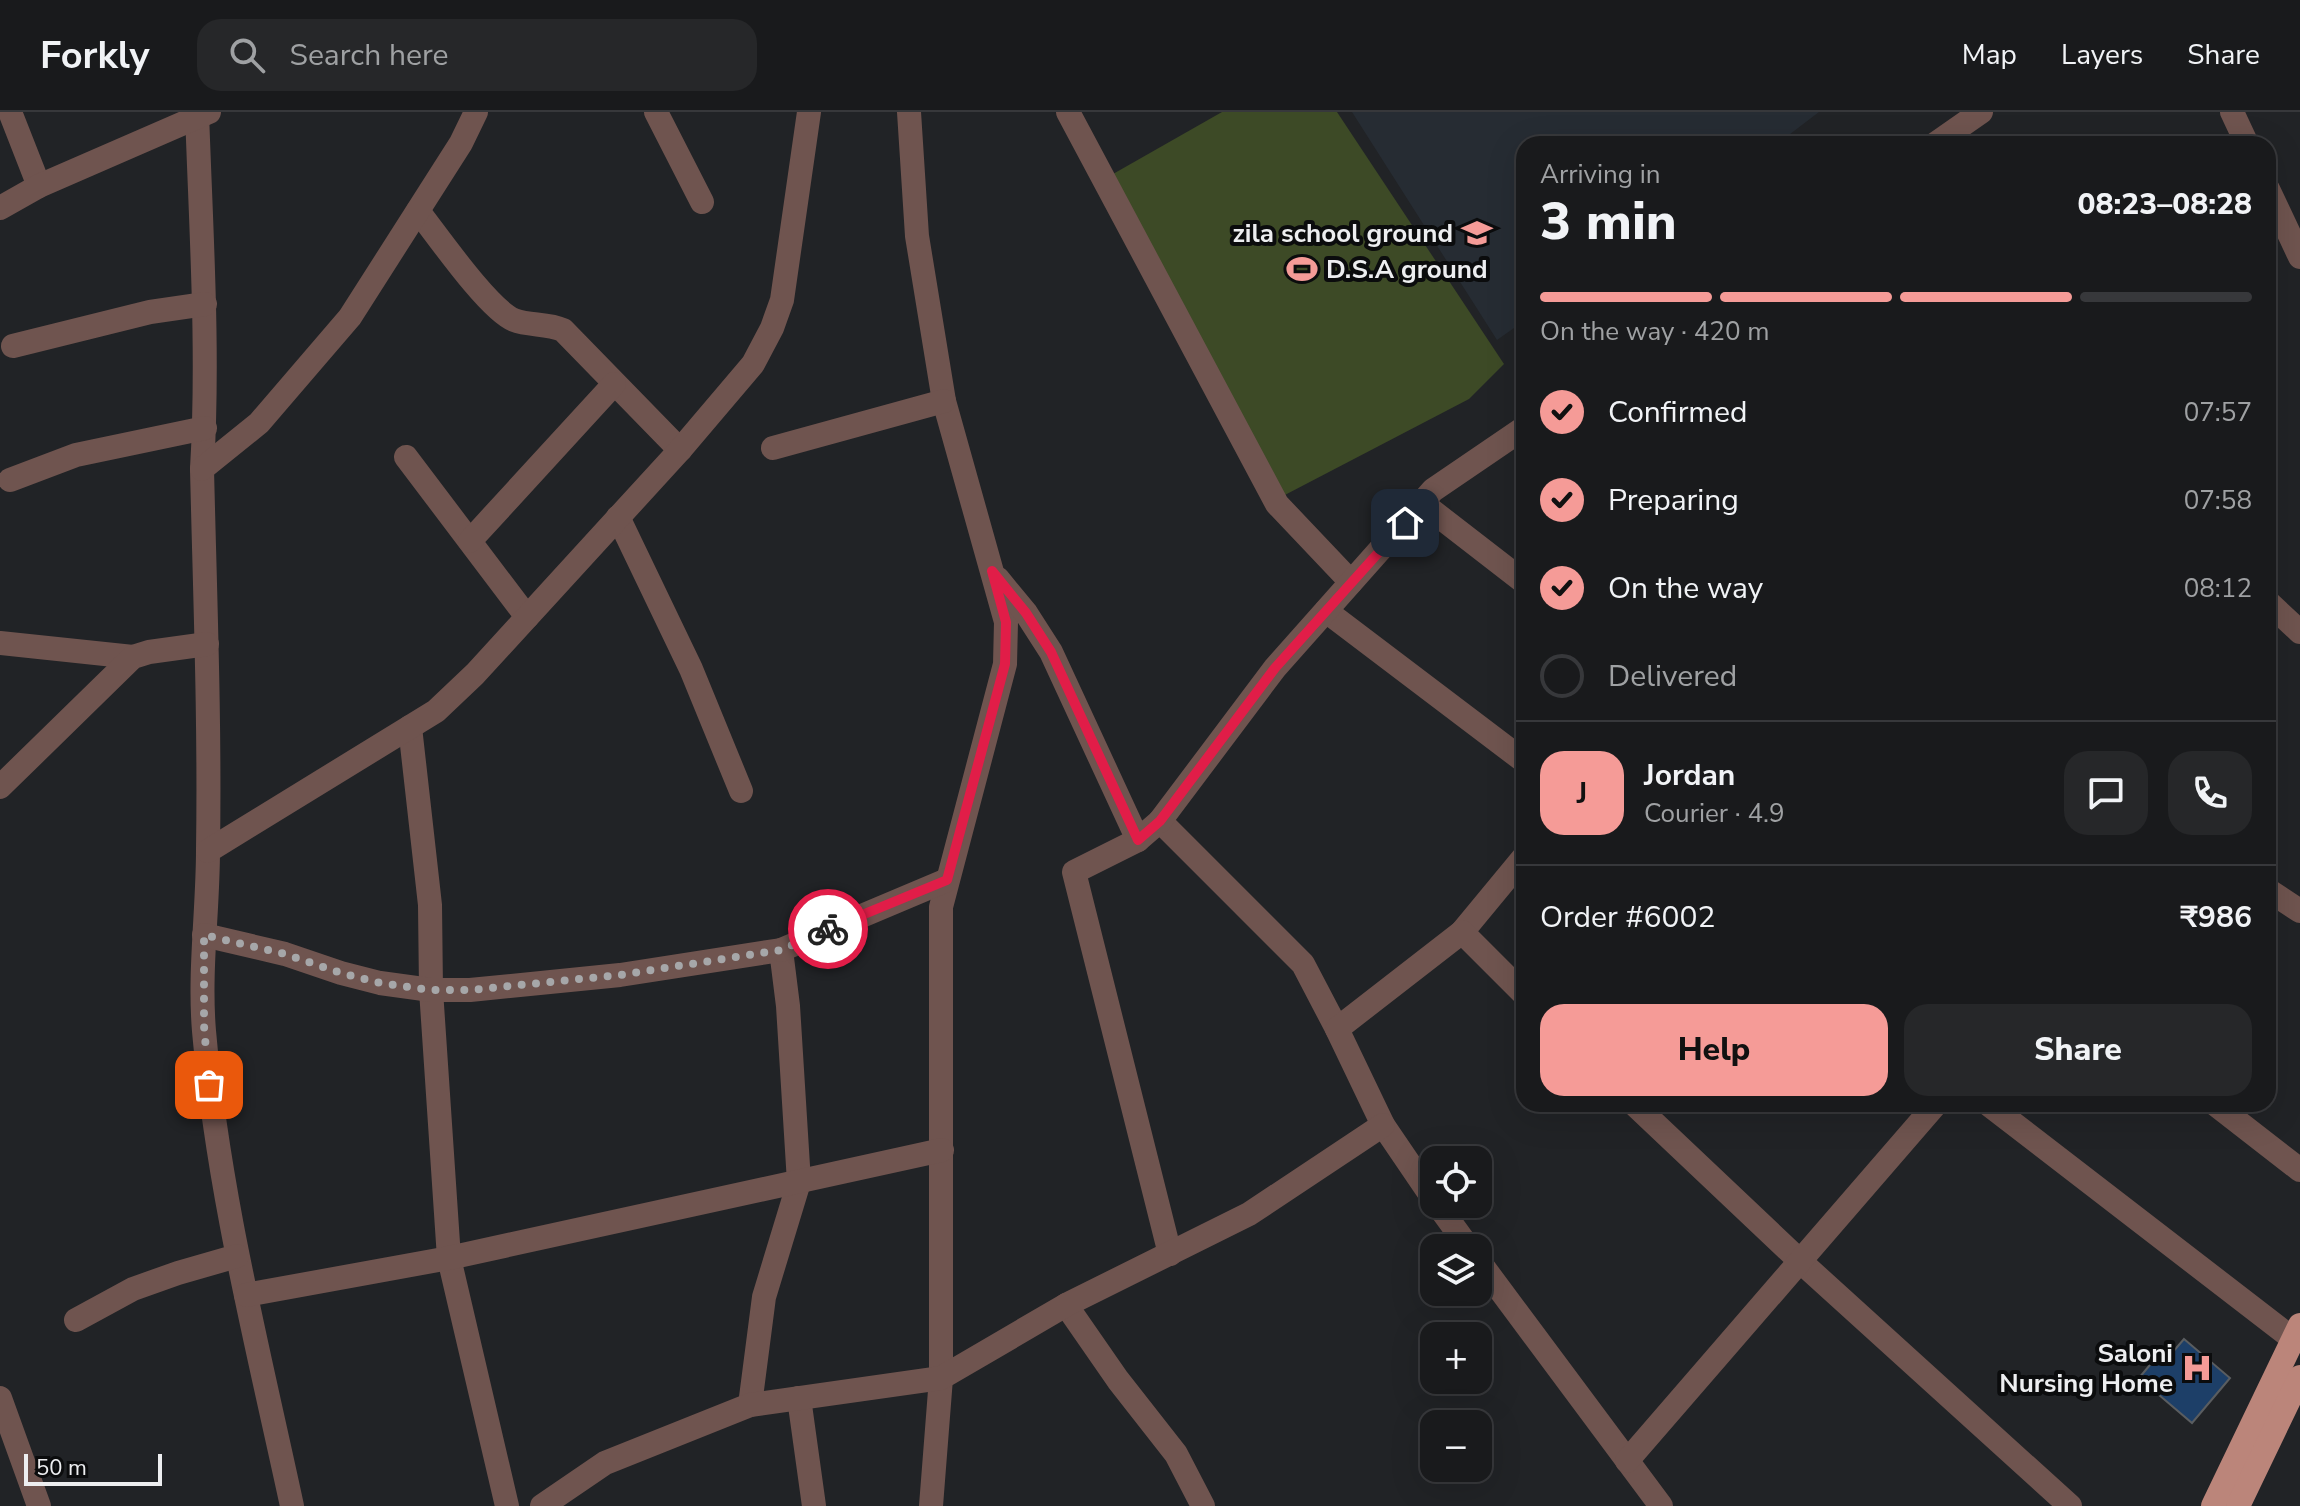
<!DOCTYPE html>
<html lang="en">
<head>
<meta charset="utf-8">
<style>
  body { margin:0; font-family:"Nunito Sans",sans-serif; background:#262729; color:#f1f3f6; height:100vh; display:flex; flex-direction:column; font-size:30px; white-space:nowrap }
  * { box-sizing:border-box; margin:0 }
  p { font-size:26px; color:#9fa1a3 }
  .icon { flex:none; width:44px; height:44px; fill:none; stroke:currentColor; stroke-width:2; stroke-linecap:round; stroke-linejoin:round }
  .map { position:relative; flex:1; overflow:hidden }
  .side { position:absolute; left:1516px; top:24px; width:760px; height:976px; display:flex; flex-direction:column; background:#191a1c; border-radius:24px; box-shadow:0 8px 32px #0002,0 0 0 2px #37383b }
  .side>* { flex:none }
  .fabs { position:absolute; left:1420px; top:1034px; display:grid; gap:16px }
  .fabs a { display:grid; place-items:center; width:72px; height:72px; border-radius:16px; background:#191a1c; box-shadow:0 8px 32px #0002,0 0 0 2px #37383b; font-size:40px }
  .scale { position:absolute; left:24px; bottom:20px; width:138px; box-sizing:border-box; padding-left:8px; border:4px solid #edeef0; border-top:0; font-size:22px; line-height:28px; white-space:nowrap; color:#edeef0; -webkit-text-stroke:6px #0b0c0d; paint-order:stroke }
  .pin { position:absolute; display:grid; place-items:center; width:68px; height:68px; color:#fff; margin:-34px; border-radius:16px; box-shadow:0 4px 12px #0006 }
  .courier { position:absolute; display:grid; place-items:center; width:80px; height:80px; margin:-40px; border:6px solid #e11d48; border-radius:50%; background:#fff; color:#222; box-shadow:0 2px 10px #0007 }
  .overview em { font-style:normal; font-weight:800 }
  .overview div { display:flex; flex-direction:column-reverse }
  .overview { display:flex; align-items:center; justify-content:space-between; height:136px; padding:0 24px }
  h1 { font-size:52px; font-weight:800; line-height:60px }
  .bar { display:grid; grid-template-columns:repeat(4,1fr); gap:12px 8px; align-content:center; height:96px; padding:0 24px }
  .bar i { height:10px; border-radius:6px; background:#37383b }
  .bar .selected { background:#f59b97 }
  .bar p { grid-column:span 4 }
  .line { display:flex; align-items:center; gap:20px; padding:0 24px; border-top:2px solid #37383b }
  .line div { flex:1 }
  .round { display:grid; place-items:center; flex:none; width:84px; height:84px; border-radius:24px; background:#262729 }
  ol { padding:0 24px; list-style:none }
  li { display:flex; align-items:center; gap:24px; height:88px }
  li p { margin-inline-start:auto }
  li .icon { padding:8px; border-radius:50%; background:#f59b97; color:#111; stroke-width:4 }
  li:last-child { color:#9fa1a3 }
  li i { width:44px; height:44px; border:4px solid #37383b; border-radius:50% }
  .cta { display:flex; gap:16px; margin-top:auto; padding:16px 24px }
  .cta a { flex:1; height:92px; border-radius:24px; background:#f59b97; color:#111; font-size:32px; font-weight:800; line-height:92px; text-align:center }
  .cta a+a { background:#262729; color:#f1f3f6 }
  header { display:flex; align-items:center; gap:48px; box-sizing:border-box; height:112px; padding:0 40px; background:#191a1c; border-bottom:2px solid #37383b }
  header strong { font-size:38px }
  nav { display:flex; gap:44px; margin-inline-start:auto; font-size:28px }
  .search { width:560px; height:72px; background:#262729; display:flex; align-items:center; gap:20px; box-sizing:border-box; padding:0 28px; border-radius:24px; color:#9fa1a3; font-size:30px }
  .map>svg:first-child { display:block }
</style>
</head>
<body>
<header>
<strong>Forkly</strong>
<div class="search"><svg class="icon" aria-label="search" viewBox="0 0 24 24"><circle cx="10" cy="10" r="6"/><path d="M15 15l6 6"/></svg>Search here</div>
<nav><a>Map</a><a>Layers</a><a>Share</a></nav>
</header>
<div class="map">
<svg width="2300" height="1394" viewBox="0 0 2300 1394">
  <rect width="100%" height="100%" fill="#212326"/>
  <path fill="#262c33" d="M1352,0h467l-42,32h-253v177l-27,19z"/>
  <path fill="#3d4a26" d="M1222,0h115l167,252 -35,35 -188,98 -168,-323z"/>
  <path fill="#1d3f68" stroke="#5a5d60" stroke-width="2" d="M2184,1227l46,39 -38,45 -53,-45 26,-31 7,6z"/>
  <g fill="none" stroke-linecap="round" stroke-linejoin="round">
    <g stroke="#6f544f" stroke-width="24">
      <path d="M10,0l29,74"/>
      <path d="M197,0c4,119 12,238 5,357 3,127 8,254 6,381 0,60 -9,121 -4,181 14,161 54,317 88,475"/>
      <path d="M656,0l46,90"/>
      <path d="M909,0l8,124 27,165 62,221 -1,42 -64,243v471l-10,128"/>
      <path d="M1068,0l209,392 74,78"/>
      <path d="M2232,0l15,32"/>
      <path d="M1935,32l46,-32"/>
      <path d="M2268,77l32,68"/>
      <path d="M0,96l39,-22 170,-74"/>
      <path d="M418,99c19,24 70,98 96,109 15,6 33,3 49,10l117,120"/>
      <path d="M13,234l137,-34 55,-8"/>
      <path d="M773,336l171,-47"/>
      <path d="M406,345l121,160"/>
      <path d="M202,357l57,-46 91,-106 111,-174 15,-31"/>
      <path d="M10,368l66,-25 129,-27"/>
      <path d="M1422,391l102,79"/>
      <path d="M618,405l73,152 50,122"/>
      <path d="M470,429l144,-157"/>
      <path d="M998,467l28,34 25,39 87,188 22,-19 143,143 34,65"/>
      <path d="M2268,490l32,30"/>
      <path d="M1326,499l198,150"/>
      <path d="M0,531l133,14"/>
      <path d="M410,615l20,178 1,85 18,268 58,248"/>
      <path d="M0,675l133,-130 16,-5 58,-8"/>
      <path d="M1160,709l115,-153 158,-178 91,-62"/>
      <path d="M1138,728l-64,32 96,382"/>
      <path d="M208,739l228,-140 39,-37 205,-224 73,-86 19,-36 10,-28 27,-188"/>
      <path d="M2268,778l32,21"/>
      <path d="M1462,820l62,-75"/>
      <path d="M204,823l81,19 56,19 39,10 51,7h39l150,-15 161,-25 7,56 11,176 -35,115 -14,108"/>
      <path d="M781,838l166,-70"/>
      <path d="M1634,992l167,158 269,244"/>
      <path d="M1988,992l305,235"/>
      <path d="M2215,992l85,66"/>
      <path d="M1434,1088l-51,-75 -46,-96 125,-97 62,62"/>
      <path d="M1437,1092l32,44"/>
      <path d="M1478,1148l183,246"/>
      <path d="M246,1183l203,-37 493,-108"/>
      <path d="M1066,1193l52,75 58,74 27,52"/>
      <path d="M76,1208l57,-31 45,-16 59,-17"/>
      <path d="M0,1286l39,108"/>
      <path d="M799,1286l15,108"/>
      <path d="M1627,1349l309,-357"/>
      <path d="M542,1394l63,-43 145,-58 191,-27 125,-73 183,-91 134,-89"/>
    </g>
    <g stroke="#bb857a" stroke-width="24">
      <path d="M2213,1394l87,-181"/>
      <path d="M2238,1394l62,-129"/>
    </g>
  </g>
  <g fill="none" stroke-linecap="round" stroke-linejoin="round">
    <path stroke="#a6a7a9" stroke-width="8" stroke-dasharray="0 14.4" d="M209,973l-5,-59v-91l81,19 56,19 39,10 51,7h39l150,-15 161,-25 47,-21"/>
    <path stroke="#e11d48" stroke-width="10" d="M828,817l119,-49 58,-216 1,-42 -14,-51 34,42 25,39 87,188 22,-19 115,-153 130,-145"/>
  </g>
  <defs>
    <g id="school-bare" transform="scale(2.4)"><path d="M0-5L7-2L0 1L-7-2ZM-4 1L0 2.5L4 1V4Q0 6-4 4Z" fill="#f59b97" stroke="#0b0c0d" stroke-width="2.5" paint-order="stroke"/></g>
    <g id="stadium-bare" transform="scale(2.4)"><path d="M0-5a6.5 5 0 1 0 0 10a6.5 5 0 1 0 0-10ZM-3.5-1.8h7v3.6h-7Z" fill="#f59b97" stroke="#0b0c0d" stroke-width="2.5" paint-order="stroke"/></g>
    <g id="hospital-bare" transform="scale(2.4)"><path d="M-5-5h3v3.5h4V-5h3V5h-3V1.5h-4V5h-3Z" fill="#f59b97" stroke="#0b0c0d" stroke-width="2.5" paint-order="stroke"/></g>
  </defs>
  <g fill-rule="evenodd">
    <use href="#school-bare" x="1477" y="121"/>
    <use href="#stadium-bare" x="1302" y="157"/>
    <use href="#hospital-bare" x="2197" y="1256"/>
  </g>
  <g text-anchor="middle" stroke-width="8" stroke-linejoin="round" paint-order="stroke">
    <g font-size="26" font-weight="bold" fill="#edeef0" stroke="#0b0c0d" text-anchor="end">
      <text x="1453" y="130">zila school ground</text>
      <text x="1326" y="166" text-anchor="start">D.S.A ground</text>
      <text x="2173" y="1250">Saloni<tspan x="2173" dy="30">Nursing Home</tspan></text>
    </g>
  </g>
</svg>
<div class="fabs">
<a><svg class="icon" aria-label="locate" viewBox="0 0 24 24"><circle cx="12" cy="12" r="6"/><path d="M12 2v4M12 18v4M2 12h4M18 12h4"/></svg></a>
<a><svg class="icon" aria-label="layers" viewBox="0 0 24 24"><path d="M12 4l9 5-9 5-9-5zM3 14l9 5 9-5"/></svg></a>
<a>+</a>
<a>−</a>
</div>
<div class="scale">50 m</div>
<div class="pin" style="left:209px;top:973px;background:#ea580c"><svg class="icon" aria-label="bag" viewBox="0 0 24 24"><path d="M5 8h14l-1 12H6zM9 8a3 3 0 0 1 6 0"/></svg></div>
<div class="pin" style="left:1405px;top:411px;background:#1f2937"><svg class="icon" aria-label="home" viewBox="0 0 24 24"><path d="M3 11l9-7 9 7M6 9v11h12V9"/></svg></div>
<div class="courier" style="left:828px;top:817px"><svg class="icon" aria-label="bike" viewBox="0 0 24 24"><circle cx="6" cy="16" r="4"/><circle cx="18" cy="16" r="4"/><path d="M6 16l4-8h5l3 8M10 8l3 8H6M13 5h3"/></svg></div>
<section class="side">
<div class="overview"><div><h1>3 min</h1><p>Arriving in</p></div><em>08:23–08:28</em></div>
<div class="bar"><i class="selected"></i><i class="selected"></i><i class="selected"></i><i></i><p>On the way · 420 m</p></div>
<ol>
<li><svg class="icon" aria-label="check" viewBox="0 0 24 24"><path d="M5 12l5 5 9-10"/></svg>Confirmed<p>07:57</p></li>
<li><svg class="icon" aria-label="check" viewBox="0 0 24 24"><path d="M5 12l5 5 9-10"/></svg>Preparing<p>07:58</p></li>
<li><svg class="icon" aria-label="check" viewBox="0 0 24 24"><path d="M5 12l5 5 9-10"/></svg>On the way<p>08:12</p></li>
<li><i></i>Delivered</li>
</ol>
<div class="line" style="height:144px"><b class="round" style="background:#f59b97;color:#111">J</b><div><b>Jordan</b><p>Courier · 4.9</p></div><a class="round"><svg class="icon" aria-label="chat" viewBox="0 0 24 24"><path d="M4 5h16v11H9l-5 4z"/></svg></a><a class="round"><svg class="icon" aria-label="phone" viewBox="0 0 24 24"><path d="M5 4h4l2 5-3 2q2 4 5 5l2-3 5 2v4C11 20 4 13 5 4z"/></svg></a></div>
<div class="line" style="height:104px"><div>Order #6002</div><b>₹986</b></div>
<div class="cta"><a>Help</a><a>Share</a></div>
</section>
</div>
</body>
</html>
